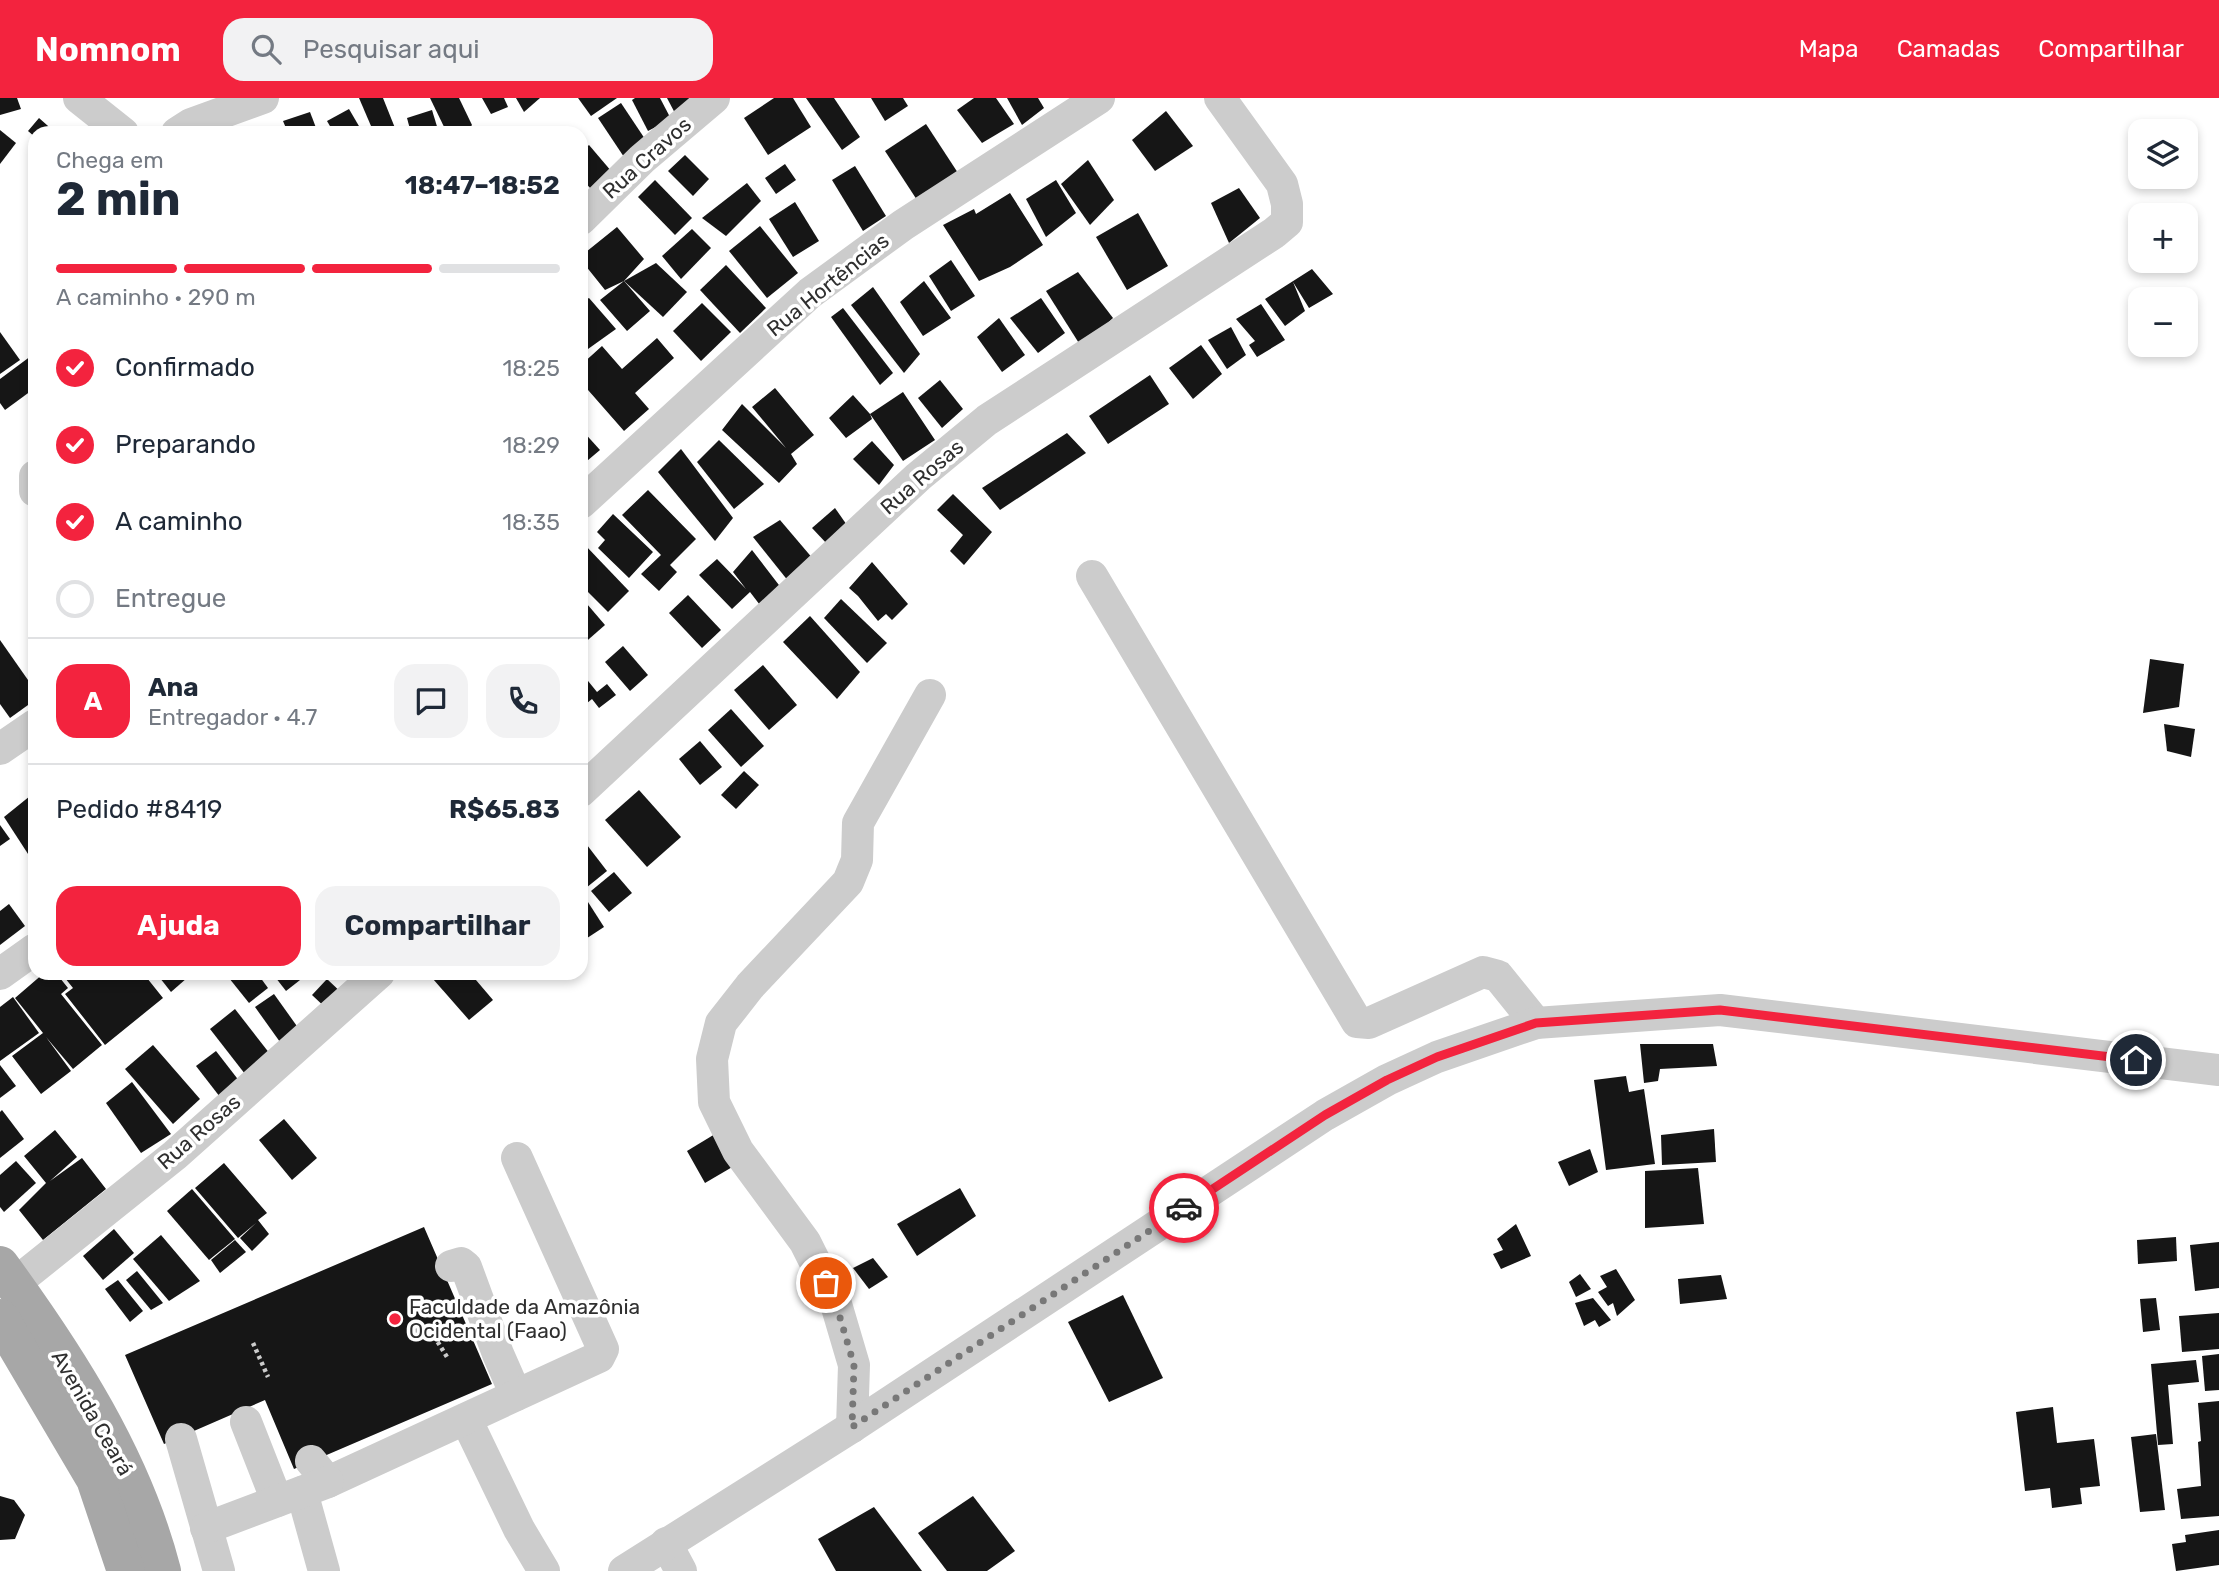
<!DOCTYPE html>
<html lang="pt">
<head>
<meta charset="utf-8">
<style>
  body { margin:0; font-family:Rubik,sans-serif; background:#f2f2f3; color:#1f2937; height:100vh; display:flex; flex-direction:column; font-size:26px; white-space:nowrap }
  * { box-sizing:border-box; margin:0 }
  p { font-size:23px; color:#747a83 }
  .icon { flex:none; width:38px; height:38px; fill:none; stroke:currentColor; stroke-width:2; stroke-linecap:round; stroke-linejoin:round }
  .map { position:relative; flex:1; overflow:hidden }
  .details { position:absolute; left:28px; top:28px; width:560px; height:854px; display:flex; flex-direction:column; background:#fff; border-radius:21px; box-shadow:0 4px 10px #0003 }
  .details>* { flex:none }
  .controls { position:absolute; left:2128px; top:21px; display:grid; gap:14px }
  .controls a { display:grid; place-items:center; width:70px; height:70px; border-radius:14px; background:#fff; box-shadow:0 4px 10px #0003; font-size:35px }
  .pin { position:absolute; display:grid; place-items:center; width:60px; height:60px; color:#fff; margin:-30px; border:4px solid #fff; border-radius:50%; box-shadow:0 2px 7px #0007 }
  .courier { position:absolute; display:grid; place-items:center; width:70px; height:70px; margin:-35px; border:5px solid #f3233e; border-radius:50%; background:#fff; color:#222; box-shadow:0 2px 9px #0007 }
  .overview em { font-style:normal; font-weight:700 }
  .overview div { display:flex; flex-direction:column-reverse }
  .overview { display:flex; align-items:center; justify-content:space-between; height:119px; padding:0 28px }
  h1 { font-size:46px; font-weight:700; line-height:52px }
  .bar { display:grid; grid-template-columns:repeat(4,1fr); gap:10px 7px; align-content:center; height:84px; padding:0 28px }
  .bar i { height:9px; border-radius:5px; background:#e0e1e3 }
  .bar .active { background:#f3233e }
  .bar p { grid-column:span 4 }
  .line { display:flex; align-items:center; gap:18px; padding:0 28px; border-top:2px solid #e0e1e3 }
  .line div { flex:1 }
  .round { display:grid; place-items:center; flex:none; width:74px; height:74px; border-radius:21px; background:#f2f2f3 }
  ol { padding:0 28px; list-style:none }
  li { display:flex; align-items:center; gap:21px; height:77px }
  li p { margin-inline-start:auto }
  li .icon { padding:7px; border-radius:50%; background:#f3233e; color:#fff; stroke-width:4 }
  li:last-child { color:#747a83 }
  li i { width:38px; height:38px; border:4px solid #e0e1e3; border-radius:50% }
  .button { display:flex; gap:14px; margin-top:auto; padding:14px 28px }
  .button a { flex:1; height:80px; border-radius:21px; background:#f3233e; color:#fff; font-size:28px; font-weight:700; line-height:80px; text-align:center }
  .button a+a { background:#f2f2f3; color:#1f2937 }
  header { display:flex; align-items:center; gap:42px; box-sizing:border-box; height:98px; padding:0 35px; background:#f3233e; color:#fff }
  header strong { font-size:33px }
  nav { display:flex; gap:38px; margin-inline-start:auto; font-size:24px }
  .search { width:490px; height:63px; background:#f2f2f3; display:flex; align-items:center; gap:18px; box-sizing:border-box; padding:0 24px; border-radius:21px; color:#747a83; font-size:26px }
  .map>svg:first-child { display:block }
</style>
</head>
<body>
<header>
<strong>Nomnom</strong>
<div class="search"><svg class="icon" aria-label="search" viewBox="0 0 24 24"><circle cx="10" cy="10" r="6"/><path d="M15 15l6 6"/></svg>Pesquisar aqui</div>
<nav><a>Mapa</a><a>Camadas</a><a>Compartilhar</a></nav>
</header>
<div class="map">
<svg width="2219" height="1473" viewBox="0 0 2219 1473">
  <rect width="100%" height="100%" fill="#fff"/>
  <g fill="#161616">
    <path d="M0,0h17l4,11 -21,6z"/>
    <path d="M359,0h24l14,35h-23z"/>
    <path d="M430,0h29l13,27 -6,8h-19z"/>
    <path d="M482,0h22l4,9 -17,7z"/>
    <path d="M516,0h24l-16,14z"/>
    <path d="M578,0h39l-26,18z"/>
    <path d="M635,0h25l11,21 -23,12 -16,-31z"/>
    <path d="M667,0h35l-25,19z"/>
    <path d="M774,0h19l18,29 -43,28 -24,-37z"/>
    <path d="M806,0h28l26,39 -18,13z"/>
    <path d="M871,0h32l5,8 -23,15z"/>
    <path d="M974,0h22l18,26 -32,19 -25,-33z"/>
    <path d="M1007,0h31l6,10 -22,17z"/>
    <path d="M621,5l26,39 -23,15 -26,-39z"/>
    <path d="M349,11l14,24h-29l-7,-12z"/>
    <path d="M432,12l7,23h-28l-4,-15z"/>
    <path d="M1166,13l27,35 -38,25 -23,-31z"/>
    <path d="M310,14l8,21h-30l-5,-12z"/>
    <path d="M39,20l17,15h-21v4l-7,-6z"/>
    <path d="M926,26l32,49 -41,27 -32,-49z"/>
    <path d="M0,32l16,13 -16,21z"/>
    <path d="M589,47l23,27 -21,17 -10,-11v-26z"/>
    <path d="M685,57l24,24 -16,17 -25,-25z"/>
    <path d="M1088,62l26,40 -24,25 -29,-41z"/>
    <path d="M785,66l11,16 -20,14 -11,-16z"/>
    <path d="M855,68l31,50 -23,15 -31,-51z"/>
    <path d="M655,82l37,38 -17,17 -37,-38z"/>
    <path d="M1056,82l20,33 -30,24 -20,-38z"/>
    <path d="M747,85l14,18 -35,35 -24,-18z"/>
    <path d="M1239,90l21,30 -31,25 -18,-40z"/>
    <path d="M1010,95l33,52 -33,22 -31,14 -36,-56 31,-16 2,5z"/>
    <path d="M795,104l24,39 -26,16 -24,-38z"/>
    <path d="M1138,115l30,53 -41,24 -31,-53z"/>
    <path d="M760,128l38,47 -31,25 -38,-47z"/>
    <path d="M617,129l27,32 -20,22 26,30 -23,20 -27,-31 24,-19 -19,9 -24,-30v-4z"/>
    <path d="M692,131l19,19 -30,31 -19,-23z"/>
    <path d="M951,162l24,36 -24,15 -22,-35z"/>
    <path d="M656,165l31,29 -24,25 -39,-36z"/>
    <path d="M726,167l40,43 -26,25 -40,-43z"/>
    <path d="M1312,171l21,25 -24,14 -16,-26 12,29 -20,15 -20,-27z"/>
    <path d="M1078,174l35,46 -31,30 -36,-57z"/>
    <path d="M924,183l27,37 -28,18 -23,-34z"/>
    <path d="M873,189l47,67 -16,19 -53,-68z"/>
    <path d="M589,200l27,31 -35,25v-52z"/>
    <path d="M1041,200l24,35 -27,20 -28,-35z"/>
    <path d="M702,205l29,29 -30,29 -28,-30z"/>
    <path d="M1261,206l24,36 -28,17 -8,-12 6,-4 -19,-22z"/>
    <path d="M843,210l50,65 -13,12 -49,-68z"/>
    <path d="M999,220l26,37 -23,17 -25,-35z"/>
    <path d="M1231,229l15,28 -19,14 -19,-29z"/>
    <path d="M0,234l20,28 -20,14z"/>
    <path d="M657,240l17,20 -39,35 14,16 -25,22 -43,-49v-17l21,-19 20,23z"/>
    <path d="M1201,247l21,29 -29,25 -24,-31z"/>
    <path d="M35,255v35l-30,22 -5,-7v-24z"/>
    <path d="M1150,277l19,29 -61,40 -19,-28z"/>
    <path d="M940,282l23,29 -21,19 -24,-30z"/>
    <path d="M775,290l39,47 -23,19 6,10 -18,19 -57,-53 20,-26 44,44 -34,-41z"/>
    <path d="M903,294l32,48 -32,21 -33,-47 2,5 -26,19 -17,-20 24,-23 17,19z"/>
    <path d="M581,331l19,21 -19,16z"/>
    <path d="M1067,335l19,20 -86,57 -18,-22z"/>
    <path d="M719,342l45,44 -30,25 -37,-47z"/>
    <path d="M872,343l22,24 -15,20 -26,-26z"/>
    <path d="M681,351l52,69 -18,23 -57,-69z"/>
    <path d="M648,392l48,49 -26,26 7,7 -18,19 -18,-17 20,-19 -39,-40z"/>
    <path d="M953,396l39,38 -28,33 -14,-14 13,-16 -26,-25z"/>
    <path d="M835,410l14,20 -21,17 -16,-17z"/>
    <path d="M613,416l40,38 -24,26 -31,-30 7,-8 -8,-8z"/>
    <path d="M780,422l34,40 -25,22 -36,-45z"/>
    <path d="M584,446l45,47 -21,21 -27,-27v-39z"/>
    <path d="M752,452l30,39 -19,20 -13,-17 -18,17 -33,-34 18,-16 29,30 -13,-17z"/>
    <path d="M872,464l36,42 -16,16 -6,-6 -8,7 -20,-25 -9,-8z"/>
    <path d="M688,497l33,35 -19,18 -33,-35z"/>
    <path d="M581,499l24,28 -24,21z"/>
    <path d="M841,501l46,44 -20,20 -43,-45z"/>
    <path d="M810,518l50,56 -23,27 -54,-57z"/>
    <path d="M0,542l35,50v10l-25,18 -10,-14z"/>
    <path d="M623,548l25,29 -18,16 -25,-29z"/>
    <path d="M2150,561l34,5 -5,43 -36,6z"/>
    <path d="M763,567l34,40 -28,25 -35,-40z"/>
    <path d="M584,578l13,16 10,-8 9,11 -17,13 -7,-9 -11,9v-29z"/>
    <path d="M731,611l33,37 -23,21 -33,-37z"/>
    <path d="M2164,626l31,5 -4,28 -24,-6z"/>
    <path d="M700,643l22,26 -22,18 -21,-26z"/>
    <path d="M744,673l15,14 -23,24 -15,-14z"/>
    <path d="M639,692l42,47 -34,30 -42,-47z"/>
    <path d="M35,694v61l-5,4 -26,-40z"/>
    <path d="M0,727l10,14 -10,7z"/>
    <path d="M587,747l20,26 -26,21v-42z"/>
    <path d="M614,774l18,21 -23,19 -18,-21z"/>
    <path d="M588,804l16,25 -23,15v-36z"/>
    <path d="M9,806l16,22 -25,19v-34z"/>
    <path d="M44,875h12l12,15 -7,6 41,51 -29,24 -27,-32 25,34 -30,23 -29,-38 31,-23 -28,-35z"/>
    <path d="M61,875h82l20,25 -58,47 -40,-51 8,-6z"/>
    <path d="M156,875h27l4,5 -16,14z"/>
    <path d="M225,875h32l11,15 -19,15z"/>
    <path d="M272,875h37l-23,18z"/>
    <path d="M440,875h30l23,27 -24,20 -36,-41z"/>
    <path d="M327,881l18,17 -15,16 -18,-17z"/>
    <path d="M274,896l25,35 -19,13 -25,-35z"/>
    <path d="M13,899l26,36 -39,28v-54z"/>
    <path d="M235,911l35,45 -25,20 -35,-45z"/>
    <path d="M1640,946h73l4,22 -57,3 -2,12 -14,2z"/>
    <path d="M153,947l47,54 -27,25 -48,-55z"/>
    <path d="M216,953l24,31 -20,15 -24,-31z"/>
    <path d="M0,967l16,21 -16,12z"/>
    <path d="M1626,978l3,16 15,-3 11,75 -49,6 -12,-90z"/>
    <path d="M132,984l39,52 -30,19 -35,-50z"/>
    <path d="M2,1012l22,29 -24,19v-46z"/>
    <path d="M284,1021l33,39 -25,22 -33,-40z"/>
    <path d="M1714,1031l2,33 -54,3 -1,-30z"/>
    <path d="M55,1032l22,27 -27,24 32,-23 24,31 -63,51 -24,-30 27,-27 -22,-27z"/>
    <path d="M715,1036l19,32 -29,17 -18,-32z"/>
    <path d="M1590,1051l8,23 -29,14 -11,-24z"/>
    <path d="M16,1063l20,22 -32,29 -4,-5v-32z"/>
    <path d="M224,1065l43,50 -9,7 11,14 -17,17 -12,-13 16,-15 -18,15 -43,-50z"/>
    <path d="M1698,1070l6,56 -59,4v-57z"/>
    <path d="M960,1090l16,28 -59,40 -20,-32z"/>
    <path d="M192,1091l43,50 -26,21 -42,-49z"/>
    <path d="M1516,1126l15,32 -30,13 -8,-15 10,-4 -6,-11z"/>
    <path d="M424,1129l68,157 -198,85 -29,-69 -101,44 -39,-89z"/>
    <path d="M114,1131l20,24 -31,27 -20,-24z"/>
    <path d="M161,1137l39,46 -31,20 -36,-42z"/>
    <path d="M2176,1139l1,24 -39,3 -1,-24z"/>
    <path d="M235,1142l11,12 -26,21 -9,-13z"/>
    <path d="M2219,1144v46l-24,3 -5,-46z"/>
    <path d="M873,1160l15,19 -19,12 -16,-21z"/>
    <path d="M1616,1171l19,31 -18,16 -4,-13 -5,3 -10,-14 9,-5 -7,-11z"/>
    <path d="M137,1173l26,32 -12,7 -25,-30z"/>
    <path d="M1580,1176l11,15 -15,8 -7,-15z"/>
    <path d="M1721,1177l6,24 -47,5 -2,-25z"/>
    <path d="M118,1182l25,31 -13,11 -25,-33z"/>
    <path d="M1123,1197l40,83 -54,24 -41,-80z"/>
    <path d="M1593,1200l18,22 -12,7 -4,-7 -11,6 -9,-23z"/>
    <path d="M2156,1200l4,32 -17,2 -3,-33z"/>
    <path d="M2219,1215v36l-37,3 -3,-36z"/>
    <path d="M2219,1256v36l-14,1 -3,-35z"/>
    <path d="M2196,1262l3,22 -31,3 5,59 -15,1 -7,-81z"/>
    <path d="M2219,1303v115l-38,3 -4,-30 24,-3 -3,-44 3,-1 -3,-38z"/>
    <path d="M2053,1309l4,36 37,-4 6,47 -20,2 2,16 -30,4 -2,-20 -25,3 -9,-79z"/>
    <path d="M2156,1336l9,76 -25,2 -9,-75z"/>
    <path d="M0,1398l14,4 11,15 -10,24 -15,1z"/>
    <path d="M973,1398l42,55 -28,20h-40l-29,-38z"/>
    <path d="M874,1409l48,64h-86l-18,-32z"/>
    <path d="M2219,1432v35l-43,6 -4,-27 14,-2 -1,-7z"/>
  </g>
  <g fill="none" stroke-linecap="round" stroke-linejoin="round">
    <g stroke="#ccc" stroke-width="4.5" stroke-dasharray="3.5 3.5" stroke-linecap="butt">
      <path d="M434,1238l13,21"/>
      <path d="M253,1245l15,34"/>
    </g>
    <g stroke="#ccc" stroke-width="32">
      <path d="M79,0l44,35"/>
      <path d="M177,35l14,-9 72,-26"/>
      <path d="M581,121l61,-60 72,-61"/>
      <path d="M35,378v15"/>
      <path d="M581,405l229,-210 93,-68 196,-127"/>
      <path d="M1092,478l265,446 12,1 114,-51 15,4 38,47"/>
      <path d="M0,651l35,-24"/>
      <path d="M581,693l337,-314 69,-57 287,-187 13,-11v-18l-5,-20 -62,-86"/>
      <path d="M0,876l35,-25"/>
      <path d="M451,1168l10,-3 5,4 32,87 18,41"/>
      <path d="M14,1186l161,-129 204,-182"/>
      <path d="M466,1321l53,110 25,42"/>
      <path d="M246,1324l31,79"/>
      <path d="M852,1329l2,-62 -18,-61 -31,-62 -67,-91 -24,-49 -2,-43 9,-36 29,-37 98,-104 9,-22 1,-37 72,-128"/>
      <path d="M181,1341l38,132"/>
      <path d="M311,1363l17,21 271,-125 4,-8 -86,-191"/>
      <path d="M302,1394l22,79"/>
      <path d="M206,1430l122,-46"/>
      <path d="M666,1445l15,28"/>
      <path d="M624,1473l228,-144 473,-312 62,-35 50,-23 99,-34 184,-13 499,60"/>
    </g>
    <g stroke="#a7a7a7" stroke-width="38">
      <path d="M0,1167c68,93 133,194 162,306"/>
      <path d="M0,1220l95,161 31,92"/>
    </g>
  </g>
  <g fill="none" stroke-linecap="round" stroke-linejoin="round">
    <path stroke="#787878" stroke-width="7" stroke-dasharray="0 12.6" d="M826,1185l10,21 18,61 -2,62 332,-219"/>
    <path stroke="#f3233e" stroke-width="9" d="M1184,1110l141,-93 62,-35 50,-23 99,-34 184,-13 416,50"/>
  </g>
  <circle fill="#f3233e" stroke="#fff" stroke-width="2.5" cx="395" cy="1221" r="7"/>
  <g text-anchor="middle" stroke-width="7" stroke-linejoin="round" paint-order="stroke">
    <g font-size="21" fill="#2f2f2f" stroke="#fff">
      <text transform="translate(647 60) rotate(-42)" y="7">Rua Cravos</text>
      <text transform="translate(828 187) rotate(-39)" y="7">Rua Hortências</text>
      <text transform="translate(922 379) rotate(-41)" y="7">Rua Rosas</text>
      <text transform="translate(199 1034) rotate(-41)" y="7">Rua Rosas</text>
      <text transform="translate(92 1315) rotate(60)" y="7">Avenida Ceará</text>
    </g>
    <g font-size="21" fill="#2f2f2f" stroke="#fff" text-anchor="start">
      <text x="409" y="1216">Faculdade da Amazônia<tspan x="409" dy="24">Ocidental (Faao)</tspan></text>
    </g>
  </g>
</svg>
<div class="controls">
<a><svg class="icon" aria-label="layers" viewBox="0 0 24 24"><path d="M12 4l9 5-9 5-9-5zM3 14l9 5 9-5"/></svg></a>
<a>+</a>
<a>−</a>
</div>
<div class="pin" style="left:826px;top:1185px;background:#ea580c"><svg class="icon" aria-label="bag" viewBox="0 0 24 24"><path d="M5 8h14l-1 12H6zM9 8a3 3 0 0 1 6 0"/></svg></div>
<div class="pin" style="left:2136px;top:962px;background:#1f2937"><svg class="icon" aria-label="home" viewBox="0 0 24 24"><path d="M3 11l9-7 9 7M6 9v11h12V9"/></svg></div>
<div class="courier" style="left:1184px;top:1110px"><svg class="icon" aria-label="car" viewBox="0 0 24 24"><path d="M5 17H2v-5l4-1 3-4h7l3 4 3 1v5h-3M9 17h6M6 11h13"/><circle cx="7" cy="17" r="2"/><circle cx="17" cy="17" r="2"/></svg></div>
<section class="details">
<div class="overview"><div><h1>2 min</h1><p>Chega em</p></div><em>18:47–18:52</em></div>
<div class="bar"><i class="active"></i><i class="active"></i><i class="active"></i><i></i><p>A caminho · 290 m</p></div>
<ol>
<li><svg class="icon" aria-label="check" viewBox="0 0 24 24"><path d="M5 12l5 5 9-10"/></svg>Confirmado<p>18:25</p></li>
<li><svg class="icon" aria-label="check" viewBox="0 0 24 24"><path d="M5 12l5 5 9-10"/></svg>Preparando<p>18:29</p></li>
<li><svg class="icon" aria-label="check" viewBox="0 0 24 24"><path d="M5 12l5 5 9-10"/></svg>A caminho<p>18:35</p></li>
<li><i></i>Entregue</li>
</ol>
<div class="line" style="height:126px"><b class="round" style="background:#f3233e;color:#fff">A</b><div><b>Ana</b><p>Entregador · 4.7</p></div><a class="round"><svg class="icon" aria-label="chat" viewBox="0 0 24 24"><path d="M4 5h16v11H9l-5 4z"/></svg></a><a class="round"><svg class="icon" aria-label="phone" viewBox="0 0 24 24"><path d="M5 4h4l2 5-3 2q2 4 5 5l2-3 5 2v4C11 20 4 13 5 4z"/></svg></a></div>
<div class="line" style="height:91px"><div>Pedido #8419</div><b>R$65.83</b></div>
<div class="button"><a>Ajuda</a><a>Compartilhar</a></div>
</section>
</div>
</body>
</html>
